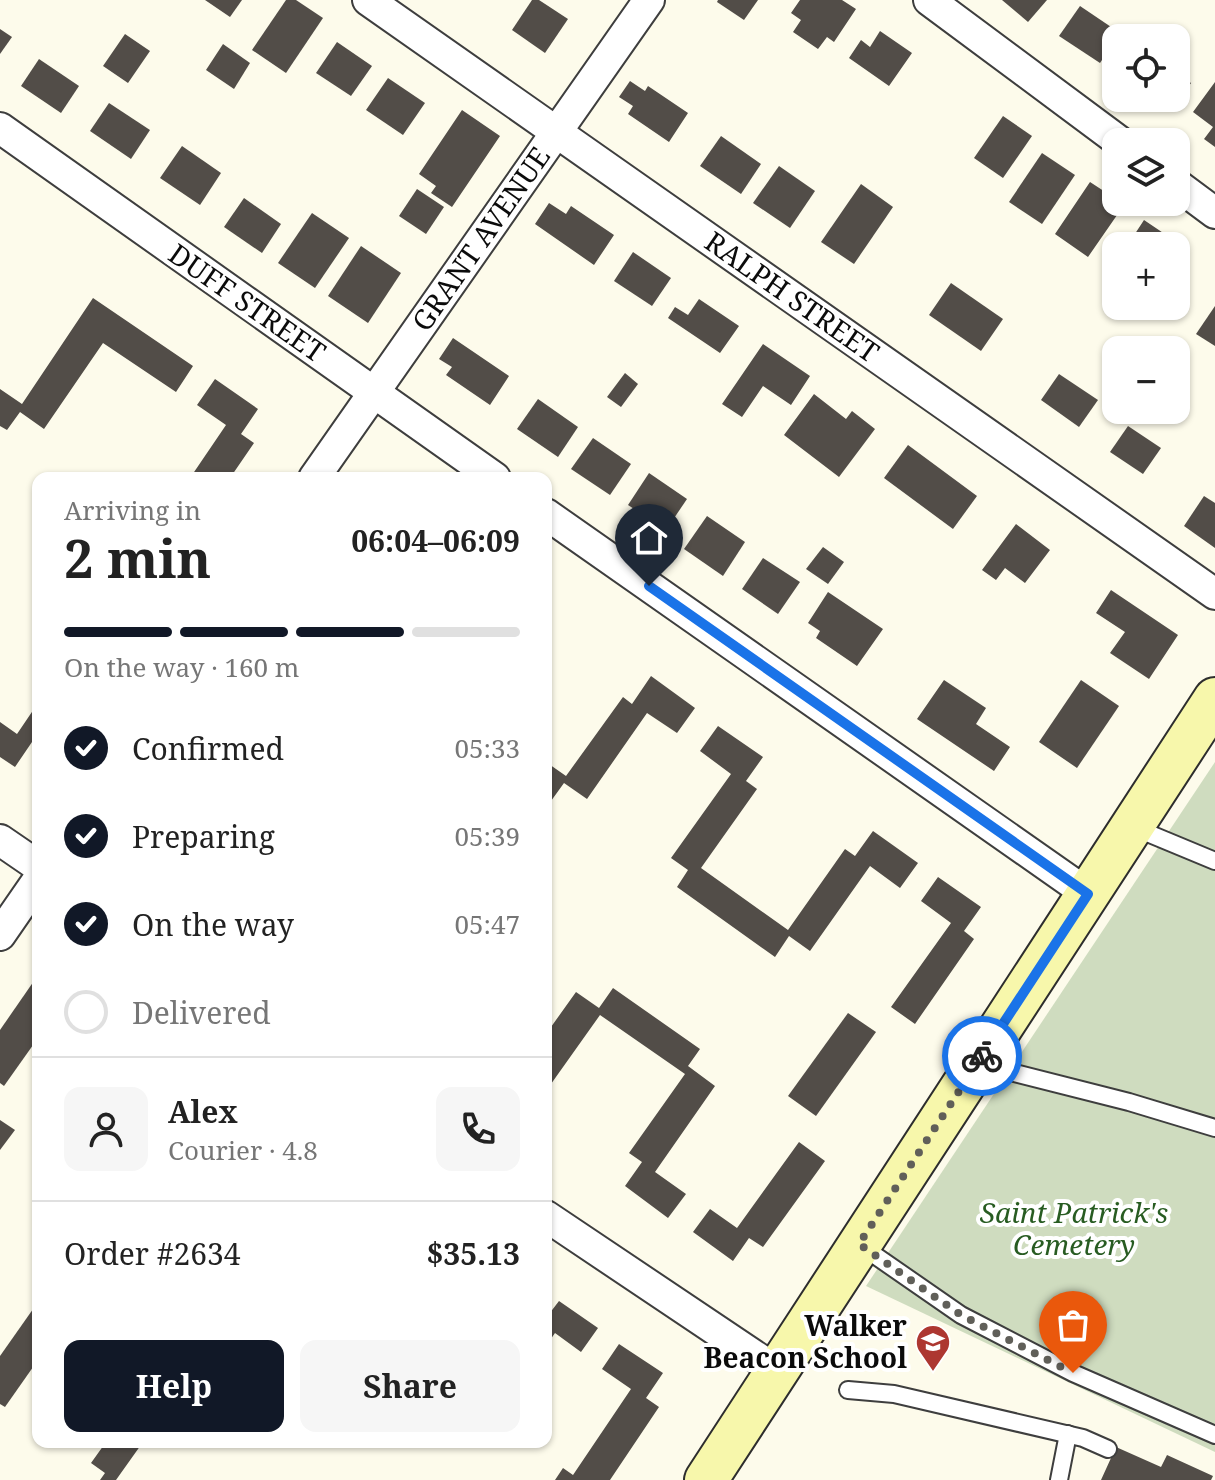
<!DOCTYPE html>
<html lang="en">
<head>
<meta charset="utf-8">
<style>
  body { margin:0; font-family:"Noto Serif",serif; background:#f6f6f6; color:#222; height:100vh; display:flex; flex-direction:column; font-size:30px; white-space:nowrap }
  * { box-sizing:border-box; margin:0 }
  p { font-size:26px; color:#767676 }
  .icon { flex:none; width:44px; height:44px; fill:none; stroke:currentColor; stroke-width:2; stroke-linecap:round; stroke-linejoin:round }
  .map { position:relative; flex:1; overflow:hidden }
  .drawer { position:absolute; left:32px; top:472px; width:520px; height:976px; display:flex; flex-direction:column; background:#fff; border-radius:16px; box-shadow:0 2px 6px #0004 }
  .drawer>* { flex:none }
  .controls { position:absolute; left:1102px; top:24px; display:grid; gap:16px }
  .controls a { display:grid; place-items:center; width:88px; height:88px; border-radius:16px; background:#fff; box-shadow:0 2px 6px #0004; font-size:40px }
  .pin { position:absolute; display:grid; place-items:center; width:68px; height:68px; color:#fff; margin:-82px -34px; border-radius:50% 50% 50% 0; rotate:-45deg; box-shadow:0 0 8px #0007 }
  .pin .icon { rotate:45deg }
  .courier { position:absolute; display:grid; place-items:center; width:80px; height:80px; margin:-40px; border:6px solid #1a73e8; border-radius:50%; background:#fff; color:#222; box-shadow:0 2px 10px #0007 }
  .head em { font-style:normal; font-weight:700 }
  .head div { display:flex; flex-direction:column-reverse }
  .head { display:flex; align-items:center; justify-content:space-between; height:136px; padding:0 32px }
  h1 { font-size:52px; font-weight:700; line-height:60px }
  .bar { display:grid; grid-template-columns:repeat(4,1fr); gap:12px 8px; align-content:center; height:96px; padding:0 32px }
  .bar i { height:10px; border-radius:6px; background:#e0e0e0 }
  .bar .current { background:#111827 }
  .bar p { grid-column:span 4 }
  .line { display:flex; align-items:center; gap:20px; padding:0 32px; border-top:2px solid #e0e0e0 }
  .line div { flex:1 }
  .round { display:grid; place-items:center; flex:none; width:84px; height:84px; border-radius:16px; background:#f6f6f6 }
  ol { padding:0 32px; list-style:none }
  li { display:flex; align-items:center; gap:24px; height:88px }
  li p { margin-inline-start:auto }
  li .icon { padding:8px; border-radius:50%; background:#111827; color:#fff; stroke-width:4 }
  li:last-child { color:#767676 }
  li i { width:44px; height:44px; border:4px solid #e0e0e0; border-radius:50% }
  .button { display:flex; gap:16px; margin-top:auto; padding:16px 32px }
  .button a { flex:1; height:92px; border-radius:16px; background:#111827; color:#fff; font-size:32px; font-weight:700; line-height:92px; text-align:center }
  .button a+a { background:#f6f6f6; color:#222 }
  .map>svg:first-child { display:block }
</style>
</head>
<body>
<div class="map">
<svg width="1215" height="1480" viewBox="0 0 1215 1480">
  <rect width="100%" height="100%" fill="#fdfbeb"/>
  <path fill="#cfdcbf" d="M1215,762v690l-349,-166z"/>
  <g fill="#524d48">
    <path d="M205,0h37l-12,17z"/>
    <path d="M286,0h10l27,18 -37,55 -34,-23z"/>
    <path d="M532,0h7l29,19 -23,34 -33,-23z"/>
    <path d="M718,0h40l-14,20 -27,-18z"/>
    <path d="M800,0h42l14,9 -22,33 -7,-5 -9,12 -25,-17 8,-12 -10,-7z"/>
    <path d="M1002,0h45l-19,22z"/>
    <path d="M1080,6l40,27 -20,30 -41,-27z"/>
    <path d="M0,29l12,8 -12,17z"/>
    <path d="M880,31l32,22 -23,33 -40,-28 12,-18 9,7z"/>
    <path d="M125,34l25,17 -22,32 -25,-17z"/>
    <path d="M337,42l35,24 -21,30 -35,-23z"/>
    <path d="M223,44l27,19 -16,26 -28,-19z"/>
    <path d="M39,59l40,27 -18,27 -40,-27z"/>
    <path d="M1176,73l15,10 -20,29 -21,-14h26z"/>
    <path d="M388,78l37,25 -22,32 -37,-25z"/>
    <path d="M630,81l15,10 3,-5 40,27 -19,29 -41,-28 5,-8 -14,-9z"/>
    <path d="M1215,82v65l-11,-8 9,-12 -20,-15z"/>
    <path d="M109,103l41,27 -19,29 -41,-28z"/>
    <path d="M462,110l38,26 -48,71 -21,-14 5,-7 -17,-12z"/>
    <path d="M1003,116l29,20 -29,42 -29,-20z"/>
    <path d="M721,136l40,28 -20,30 -41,-28z"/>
    <path d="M182,146l39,27 -21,32 -40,-27z"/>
    <path d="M1042,153l33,22 -33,49 -33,-22z"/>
    <path d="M779,166l36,25 -25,37 -37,-25z"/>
    <path d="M1090,182l26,17v3l8,3 -36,52 -33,-23z"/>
    <path d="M861,184l32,23 -39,57 -33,-22z"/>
    <path d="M417,189l27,18 -18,27 -27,-18z"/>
    <path d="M244,198l37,26 -19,29 -38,-26z"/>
    <path d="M549,203l17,11 5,-8 43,29 -20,30 -59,-41z"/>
    <path d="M312,213l37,25 -34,50 -37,-25z"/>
    <path d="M1144,220l40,27 -8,12v-13h-49z"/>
    <path d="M361,246l40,27 -33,50 -40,-27z"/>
    <path d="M633,252l38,26 -19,28 -38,-25z"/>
    <path d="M951,283l52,36 -22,32 -52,-36z"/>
    <path d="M93,298l100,68 -17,26 -73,-49 -59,86 -24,-17 -13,18 -7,-4v-37l22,15z"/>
    <path d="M699,299l40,27 -19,27 -52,-35 7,-11 13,8z"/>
    <path d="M1215,306v40l-19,-12z"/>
    <path d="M453,338l56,38 -19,29 -44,-30 6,-8 -13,-8z"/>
    <path d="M763,344l47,32 -19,29 -28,-19 -21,31 -20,-13z"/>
    <path d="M625,373l13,11 -17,23 -14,-10z"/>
    <path d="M1059,374l39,26 -19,27 -38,-27z"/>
    <path d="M215,379l43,30 -17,25 13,9 -24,35h-40l36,-53 -29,-20z"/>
    <path d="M814,394l32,25 6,-8 23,18 -36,48 -55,-42z"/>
    <path d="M538,399l40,28 -20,30 -41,-28z"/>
    <path d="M1128,426l33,22 -18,26 -33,-22z"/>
    <path d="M593,438l38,26 -21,31 -39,-26z"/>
    <path d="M908,445l69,51 -24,33 -69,-51z"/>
    <path d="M649,473l38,26 -21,31 -38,-25z"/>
    <path d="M1204,496l11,7v45l-31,-22z"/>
    <path d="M707,516l38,26 -22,34 -39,-27z"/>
    <path d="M1016,524l34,26 -25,33 -20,-15 -9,12 -14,-10z"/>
    <path d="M823,547l21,15 -16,22 -22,-15z"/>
    <path d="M763,558l37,24 -22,32 -36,-25z"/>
    <path d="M1111,590l67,45 -29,44 -39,-26 15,-21 -29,-19z"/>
    <path d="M828,592l55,37 -26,37 -41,-28 4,-7 -12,-8z"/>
    <path d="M651,676l44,32 -18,25 -30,-20 -60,86 -23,-16 -13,18 -5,-4v-35l20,14 57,-79 9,7z"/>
    <path d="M944,680l42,28 -10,16 34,23 -16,24 -77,-52z"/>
    <path d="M1081,680l38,26 -42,62 -38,-26z"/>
    <path d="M38,703v43l-6,-4 -17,25 -15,-10v-35l17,12z"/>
    <path d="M718,726l45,31 -17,24 11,8 -56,79 87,62 57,-81 10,7 18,-25 45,32 -18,25 -30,-22 -60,85 -21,-15 -14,21 -98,-70 11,-17 -17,-12 60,-84 -31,-23z"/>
    <path d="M938,877l43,30 -17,24 10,8 -59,85 -24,-17 60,-84 -30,-22z"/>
    <path d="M36,978l2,60 -34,48 -4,-3v-53z"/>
    <path d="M613,988l87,61 -12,17 27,20 -60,86 31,22 -18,24 -43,-32 17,-24 -13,-9 56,-79 -85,-59 -54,76v-57l30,-42 23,16z"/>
    <path d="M848,1013l28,19 -60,84 -28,-20z"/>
    <path d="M0,1120l15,10 -15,20z"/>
    <path d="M799,1142l26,19 -62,86 -14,-9 -16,23 -40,-29 17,-23 27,19z"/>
    <path d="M559,1301l39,27 -17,24 -26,-19 -9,13v-28z"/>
    <path d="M38,1302v58l-33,47 -5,-3v-48z"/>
    <path d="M619,1344l44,29 -17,25 13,9 -49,73h-55l8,-12 10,7 58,-86 -29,-20z"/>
    <path d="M106,1442h37l-27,38h-16l5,-7 -14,-10z"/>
    <path d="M1116,1447l45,20 6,-12 46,21 -2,4h-110z"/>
  </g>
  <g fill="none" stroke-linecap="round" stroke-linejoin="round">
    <g stroke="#3e3e3e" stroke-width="20">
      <g id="service">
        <path d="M1133,827l82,34"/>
        <path d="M979,1064l150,38 86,26"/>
        <path d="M860,1245l101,70 112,58 142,62"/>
        <path d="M848,1390l46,4 189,44 25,11"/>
        <path d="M1059,1480l9,-46"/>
      </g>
    </g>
    <g stroke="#3e3e3e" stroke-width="34">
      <g id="minor">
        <path d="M368,0l847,594"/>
        <path d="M929,0l191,142"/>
        <path d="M0,128l495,350"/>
        <path d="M1176,184l39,29"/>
        <path d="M314,478l335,-478"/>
        <path d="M546,514l542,380"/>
        <path d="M0,840l38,26"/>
        <path d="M0,935l38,-55"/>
        <path d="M546,1216l231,155"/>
      </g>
    </g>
    <g stroke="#2d2d2d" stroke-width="46">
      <path id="secondary" d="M706,1480l509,-781"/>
    </g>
    <use href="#service" stroke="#fff" stroke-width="16"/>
    <use href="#minor" stroke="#fff" stroke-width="30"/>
    <use href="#secondary" stroke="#f7f7ab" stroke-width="42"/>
  </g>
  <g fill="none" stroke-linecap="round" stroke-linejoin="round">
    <path stroke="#605f59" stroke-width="8" stroke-dasharray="0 14.4" d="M982,1056l-123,188 102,71 112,58"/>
    <path stroke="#1a73e8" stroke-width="10" d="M649,586l439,308 -106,162"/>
  </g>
  <defs>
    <g id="school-pin" transform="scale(1.8)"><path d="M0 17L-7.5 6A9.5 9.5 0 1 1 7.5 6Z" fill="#ad3731" stroke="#fff"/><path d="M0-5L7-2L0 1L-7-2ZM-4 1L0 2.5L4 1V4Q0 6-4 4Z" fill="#fff"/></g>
  </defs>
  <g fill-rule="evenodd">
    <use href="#school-pin" x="933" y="1342"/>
  </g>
  <g text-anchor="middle" stroke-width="8" stroke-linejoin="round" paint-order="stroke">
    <g font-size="28" fill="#0b0b0b" stroke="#fff">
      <text transform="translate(481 239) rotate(-55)" y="10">GRANT AVENUE</text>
      <text transform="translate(792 297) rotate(35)" y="10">RALPH STREET</text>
      <text transform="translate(247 303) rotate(35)" y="10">DUFF STREET</text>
    </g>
    <g font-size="28" font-style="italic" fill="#285c22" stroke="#fff">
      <text x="1074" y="1223">Saint Patrick's<tspan x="1074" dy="32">Cemetery</tspan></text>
    </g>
    <g font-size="28" font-weight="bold" fill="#0b0b0b" stroke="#fff" text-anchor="end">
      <text x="907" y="1336">Walker<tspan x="907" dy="32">Beacon School</tspan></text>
    </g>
  </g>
</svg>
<div class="controls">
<a><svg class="icon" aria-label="locate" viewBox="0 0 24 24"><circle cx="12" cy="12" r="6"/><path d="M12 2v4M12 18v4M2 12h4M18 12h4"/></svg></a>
<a><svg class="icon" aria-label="layers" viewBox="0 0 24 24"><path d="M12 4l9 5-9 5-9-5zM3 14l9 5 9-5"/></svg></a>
<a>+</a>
<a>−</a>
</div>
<div class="pin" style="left:1073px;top:1373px;background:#ea580c"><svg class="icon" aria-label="bag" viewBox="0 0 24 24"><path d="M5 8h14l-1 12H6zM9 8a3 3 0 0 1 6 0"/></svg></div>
<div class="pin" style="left:649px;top:586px;background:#1f2937"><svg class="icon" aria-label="home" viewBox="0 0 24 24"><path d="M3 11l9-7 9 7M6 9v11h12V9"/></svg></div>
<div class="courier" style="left:982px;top:1056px"><svg class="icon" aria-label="bike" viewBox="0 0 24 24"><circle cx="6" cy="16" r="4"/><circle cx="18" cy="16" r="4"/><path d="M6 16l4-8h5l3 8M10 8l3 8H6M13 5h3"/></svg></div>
<section class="drawer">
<div class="head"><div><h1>2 min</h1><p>Arriving in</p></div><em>06:04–06:09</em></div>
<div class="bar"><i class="current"></i><i class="current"></i><i class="current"></i><i></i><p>On the way · 160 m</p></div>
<ol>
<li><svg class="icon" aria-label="check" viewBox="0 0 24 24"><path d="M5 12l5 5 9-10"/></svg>Confirmed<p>05:33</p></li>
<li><svg class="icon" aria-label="check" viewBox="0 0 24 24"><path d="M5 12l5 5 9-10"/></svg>Preparing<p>05:39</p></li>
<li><svg class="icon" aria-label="check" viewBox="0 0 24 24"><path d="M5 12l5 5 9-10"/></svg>On the way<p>05:47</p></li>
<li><i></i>Delivered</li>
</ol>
<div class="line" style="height:144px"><a class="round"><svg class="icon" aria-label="person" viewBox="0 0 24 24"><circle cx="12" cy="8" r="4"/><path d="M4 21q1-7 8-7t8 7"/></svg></a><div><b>Alex</b><p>Courier · 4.8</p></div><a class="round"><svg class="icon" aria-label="phone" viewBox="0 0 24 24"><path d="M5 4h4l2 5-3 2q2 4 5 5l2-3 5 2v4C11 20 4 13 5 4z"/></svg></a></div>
<div class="line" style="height:104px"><div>Order #2634</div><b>$35.13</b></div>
<div class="button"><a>Help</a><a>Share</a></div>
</section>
</div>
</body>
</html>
